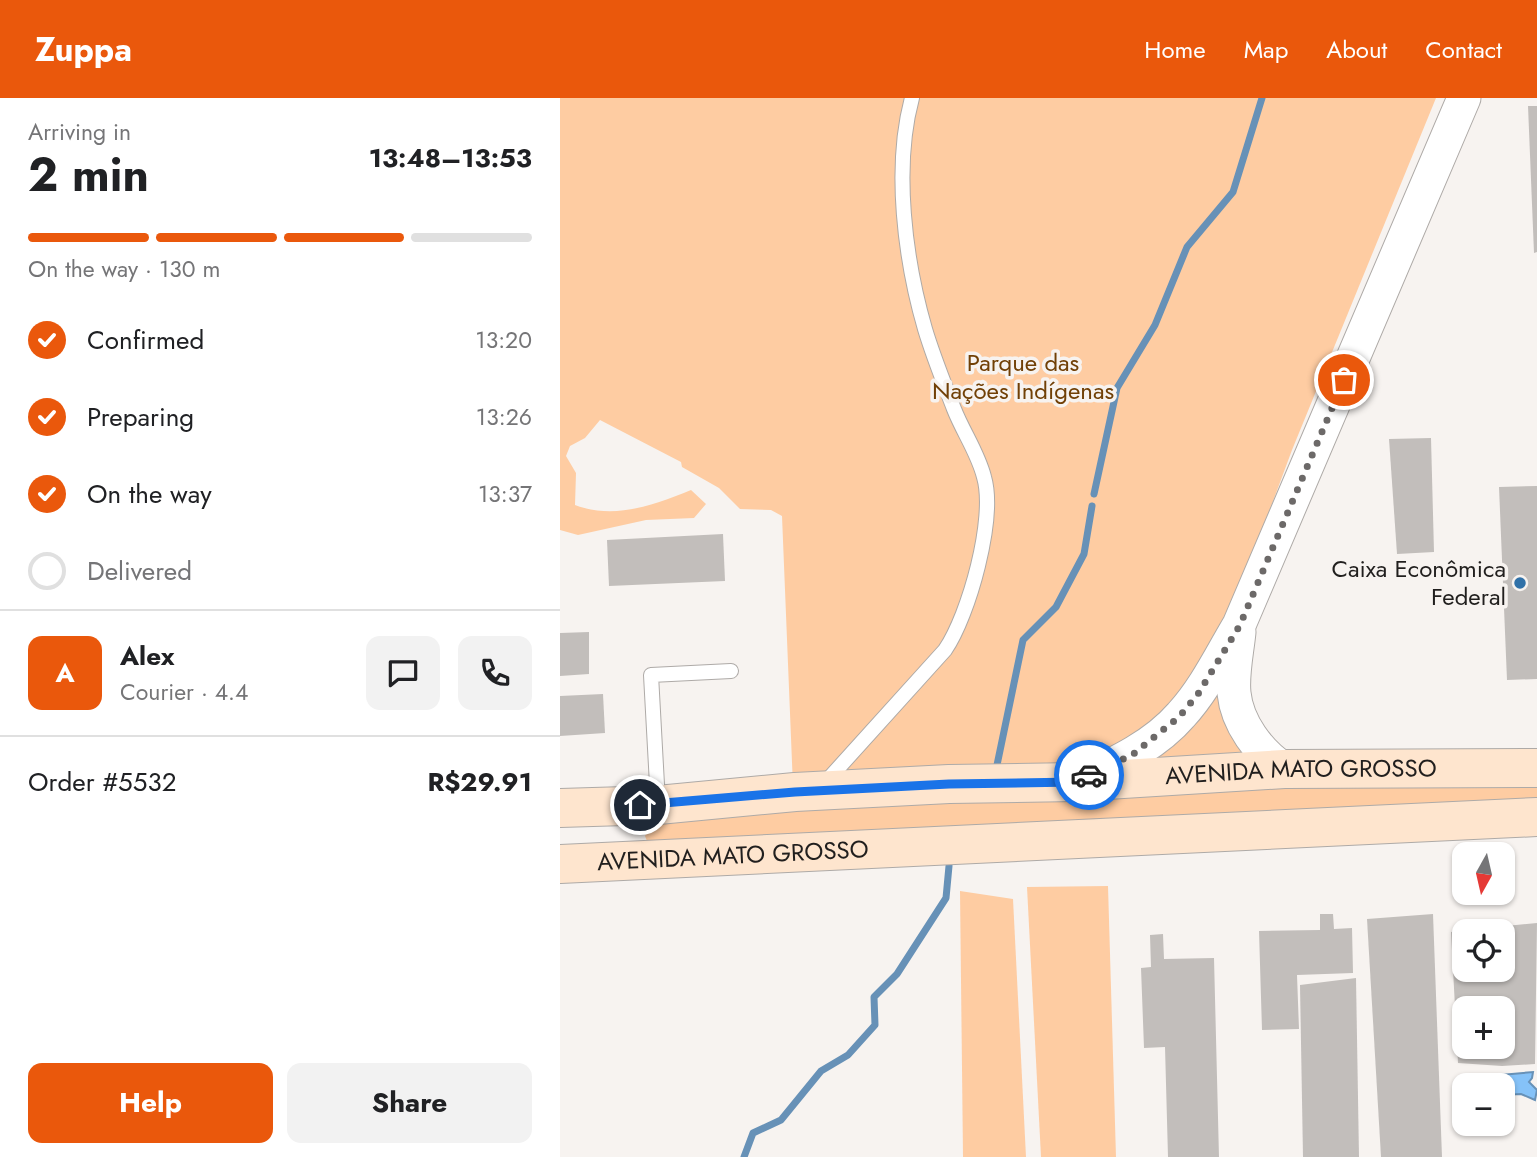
<!DOCTYPE html>
<html lang="en">
<head>
<meta charset="utf-8">
<style>
  body { margin:0; font-family:Jost,sans-serif; background:#f2f2f2; color:#202124; height:100vh; display:flex; flex-direction:column; font-size:26px; white-space:nowrap }
  * { box-sizing:border-box; margin:0 }
  p { font-size:23px; color:#757577 }
  .icon { flex:none; width:38px; height:38px; fill:none; stroke:currentColor; stroke-width:2; stroke-linecap:round; stroke-linejoin:round }
  .map { position:relative; flex:1; overflow:hidden }
  .side { display:flex; flex-direction:column; background:#fff; width:560px }
  .side>* { flex:none }
  .needle { width:46px; rotate:188deg }
  .buttons { position:absolute; left:892px; top:744px; display:grid; gap:14px }
  .buttons a { display:grid; place-items:center; width:63px; height:63px; border-radius:14px; background:#fff; box-shadow:0 2px 5px #0004; font-size:35px }
  .pin { position:absolute; display:grid; place-items:center; width:60px; height:60px; color:#fff; margin:-30px; border:4px solid #fff; border-radius:50%; box-shadow:0 2px 7px #0007 }
  .courier { position:absolute; display:grid; place-items:center; width:70px; height:70px; margin:-35px; border:5px solid #1a73e8; border-radius:50%; background:#fff; color:#222; box-shadow:0 2px 9px #0007 }
  .headline em { font-style:normal; font-weight:700 }
  .headline div { display:flex; flex-direction:column-reverse }
  .headline { display:flex; align-items:center; justify-content:space-between; height:119px; padding:0 28px }
  h1 { font-size:46px; font-weight:700; line-height:52px }
  .bar { display:grid; grid-template-columns:repeat(4,1fr); gap:10px 7px; align-content:center; height:84px; padding:0 28px }
  .bar i { height:9px; border-radius:5px; background:#e0e0e0 }
  .bar .selected { background:#ea580c }
  .bar p { grid-column:span 4 }
  .line { display:flex; align-items:center; gap:18px; padding:0 28px; border-top:2px solid #e0e0e0 }
  .line div { flex:1 }
  .round { display:grid; place-items:center; flex:none; width:74px; height:74px; border-radius:14px; background:#f2f2f2 }
  ol { padding:0 28px; list-style:none }
  li { display:flex; align-items:center; gap:21px; height:77px }
  li p { margin-inline-start:auto }
  li .icon { padding:7px; border-radius:50%; background:#ea580c; color:#fff; stroke-width:4 }
  li:last-child { color:#757577 }
  li i { width:38px; height:38px; border:4px solid #e0e0e0; border-radius:50% }
  .primary-button { display:flex; gap:14px; margin-top:auto; padding:14px 28px }
  .primary-button a { flex:1; height:80px; border-radius:14px; background:#ea580c; color:#fff; font-size:28px; font-weight:700; line-height:80px; text-align:center }
  .primary-button a+a { background:#f2f2f2; color:#202124 }
  header { display:flex; align-items:center; gap:42px; box-sizing:border-box; height:98px; padding:0 35px; background:#ea580c; color:#fff }
  header strong { font-size:33px }
  nav { display:flex; gap:38px; margin-inline-start:auto; font-size:24px }
  main { display:flex; flex:1; min-height:0 }
  .map>svg:first-child { display:block }
</style>
</head>
<body>
<header>
<strong>Zuppa</strong>
<nav><a>Home</a><a>Map</a><a>About</a><a>Contact</a></nav>
</header>
<main>
<section class="side">
<div class="headline"><div><h1>2 min</h1><p>Arriving in</p></div><em>13:48–13:53</em></div>
<div class="bar"><i class="selected"></i><i class="selected"></i><i class="selected"></i><i></i><p>On the way · 130 m</p></div>
<ol>
<li><svg class="icon" aria-label="check" viewBox="0 0 24 24"><path d="M5 12l5 5 9-10"/></svg>Confirmed<p>13:20</p></li>
<li><svg class="icon" aria-label="check" viewBox="0 0 24 24"><path d="M5 12l5 5 9-10"/></svg>Preparing<p>13:26</p></li>
<li><svg class="icon" aria-label="check" viewBox="0 0 24 24"><path d="M5 12l5 5 9-10"/></svg>On the way<p>13:37</p></li>
<li><i></i>Delivered</li>
</ol>
<div class="line" style="height:126px"><b class="round" style="background:#ea580c;color:#fff">A</b><div><b>Alex</b><p>Courier · 4.4</p></div><a class="round"><svg class="icon" aria-label="chat" viewBox="0 0 24 24"><path d="M4 5h16v11H9l-5 4z"/></svg></a><a class="round"><svg class="icon" aria-label="phone" viewBox="0 0 24 24"><path d="M5 4h4l2 5-3 2q2 4 5 5l2-3 5 2v4C11 20 4 13 5 4z"/></svg></a></div>
<div class="line" style="height:91px"><div>Order #5532</div><b>R$29.91</b></div>
<div class="primary-button"><a>Help</a><a>Share</a></div>
</section>
<div class="map">
<svg width="977" height="1059" viewBox="0 0 977 1059">
  <rect width="100%" height="100%" fill="#f7f3f0"/>
  <g fill="#fecca2">
    <path d="M0,0h876l-144,352 -65,175 -63,94 -66,44 -305,24 -11,-271 -11,-6 -31,-1 -21,-21 -37,-21 -1,-5 -81,-42 -15,18 -15,8 -4,10 10,17 -1,32c40,15 79,0 116,-15l15,14 -12,14 -48,2 -68,15 -18,-5z"/>
    <path d="M671,557l28,106 -133,9z"/>
    <path d="M977,678v35l-889,33 -3,-8 5,-10 12,-4 146,-12z"/>
    <path d="M548,788l8,271h-75l-14,-270z"/>
    <path d="M400,793l53,8 13,258h-63z"/>
  </g>
  <path fill="#85c2f8" stroke="#6791b7" stroke-width="2" d="M973,974l-1,6 -3,4 8,8 -2,10 -14,-6 -18,1v-10h-20v-5l6,-4z"/>
  <g fill="none" stroke-linecap="round" stroke-linejoin="round">
    <g stroke="#6791b7" stroke-width="7">
      <path d="M534,396l23,-106 38,-63 32,-78 46,-55 29,-94"/>
      <path d="M437,667l26,-125 33,-33 28,-53 8,-48"/>
      <path d="M184,1059l9,-24 28,-13 40,-49 27,-16 27,-30 -1,-28 23,-23 49,-76 3,-32"/>
    </g>
  </g>
  <g fill="#c2bebb" fill-rule="evenodd">
    <path d="M968,8h9v146l-3,1z"/>
    <path d="M871,340l3,114 -37,2 -8,-115z"/>
    <path d="M977,388v193l-30,1 -8,-193z"/>
    <path d="M163,436l2,47 -116,5 -2,-46z"/>
    <path d="M29,534v42l-29,2v-43z"/>
    <path d="M43,596l2,39 -45,3v-40z"/>
    <path d="M760,816h13l1,15 18,-1 1,45 -56,2 2,54 -37,1 -3,-99 61,-1z"/>
    <path d="M873,816l9,243h-61l-14,-238z"/>
    <path d="M977,825l-2,141 -33,2 -44,-3 -7,-131 14,-2v40h38v-39h-28v-2zM905,910h38v38h-38z"/>
    <path d="M603,836l1,25 50,-1 5,199h-51l-3,-110 -21,1 -3,-80 10,-1 -1,-32z"/>
    <path d="M796,880l3,179h-56l-3,-172z"/>
  </g>
  <g fill="none" stroke-linecap="round" stroke-linejoin="round">
    <g stroke="#aeaaa7" stroke-width="16">
      <g id="service">
        <path d="M263,687l122,-135c24,-35 51,-132 39,-173 -6,-24 -21,-45 -30,-68 -10,-26 -21,-53 -29,-80 -20,-69 -32,-161 -13,-231"/>
        <path d="M98,705l-7,-128 80,-4"/>
      </g>
    </g>
    <g stroke="#aeaaa7" stroke-width="35">
      <g id="tertiary">
        <path d="M679,534c-2,20 -7,42 -5,61 3,30 25,60 50,76"/>
        <path d="M522,681c35,-16 73,-34 99,-64 24,-26 40,-60 58,-90l225,-527"/>
      </g>
    </g>
    <g stroke="#aeaaa7" stroke-width="40">
      <g id="secondary">
        <path id="s1" d="M0,710l98,-3 137,-13 154,-8 126,-2 209,-13 253,-1"/>
        <path id="s2" d="M0,766l977,-47"/>
      </g>
    </g>
    <use href="#service" stroke="#fff" stroke-width="14"/>
    <use href="#tertiary" stroke="#fff" stroke-width="33"/>
    <use href="#secondary" stroke="#fee5ce" stroke-width="38"/>
  </g>
  <g fill="none" stroke-linecap="round" stroke-linejoin="round">
    <path stroke="#6c6968" stroke-width="7" stroke-dasharray="0 12.6" d="M529,677l43,-20 47,-38 19,-23 42,-69 104,-245"/>
    <path stroke="#1a73e8" stroke-width="9" d="M80,707l155,-13 154,-8 126,-2 14,-7"/>
  </g>
  <circle fill="#3071a8" stroke="#f7f3f0" stroke-width="2.5" cx="960" cy="485" r="7"/>
  <g text-anchor="middle" stroke-width="7" stroke-linejoin="round" paint-order="stroke">
    <g font-size="24" fill="#714006" stroke="#f7f3f0">
      <text x="463" y="273">Parque das<tspan x="463" dy="28">Nações Indígenas</tspan></text>
    </g>
    <g font-size="24" fill="#211f1e" stroke="#f7f3f0" text-anchor="end">
      <text x="946" y="479">Caixa Econômica<tspan x="946" dy="28">Federal</tspan></text>
    </g>
    <g font-size="24" fill="#211f1e" stroke="#f7f3f0">
      <text dy="8" stroke="none"><textPath href="#s1" startOffset="742">AVENIDA MATO GROSSO</textPath></text>
      <text dy="8" stroke="none"><textPath href="#s2" startOffset="173">AVENIDA MATO GROSSO</textPath></text>
    </g>
  </g>
</svg>
<div class="buttons">
<a><svg class="needle" viewBox="-14 -14 28 28"><path d="M0-13l5 13h-10z" fill="#e53935"/><path d="M0 13l5-13h-10z" fill="#757577"/></svg></a>
<a><svg class="icon" aria-label="locate" viewBox="0 0 24 24"><circle cx="12" cy="12" r="6"/><path d="M12 2v4M12 18v4M2 12h4M18 12h4"/></svg></a>
<a>+</a>
<a>−</a>
</div>
<div class="pin" style="left:784px;top:282px;background:#ea580c"><svg class="icon" aria-label="bag" viewBox="0 0 24 24"><path d="M5 8h14l-1 12H6zM9 8a3 3 0 0 1 6 0"/></svg></div>
<div class="pin" style="left:80px;top:707px;background:#1f2937"><svg class="icon" aria-label="home" viewBox="0 0 24 24"><path d="M3 11l9-7 9 7M6 9v11h12V9"/></svg></div>
<div class="courier" style="left:529px;top:677px"><svg class="icon" aria-label="car" viewBox="0 0 24 24"><path d="M5 17H2v-5l4-1 3-4h7l3 4 3 1v5h-3M9 17h6M6 11h13"/><circle cx="7" cy="17" r="2"/><circle cx="17" cy="17" r="2"/></svg></div>
</div>
</main>
</body>
</html>
